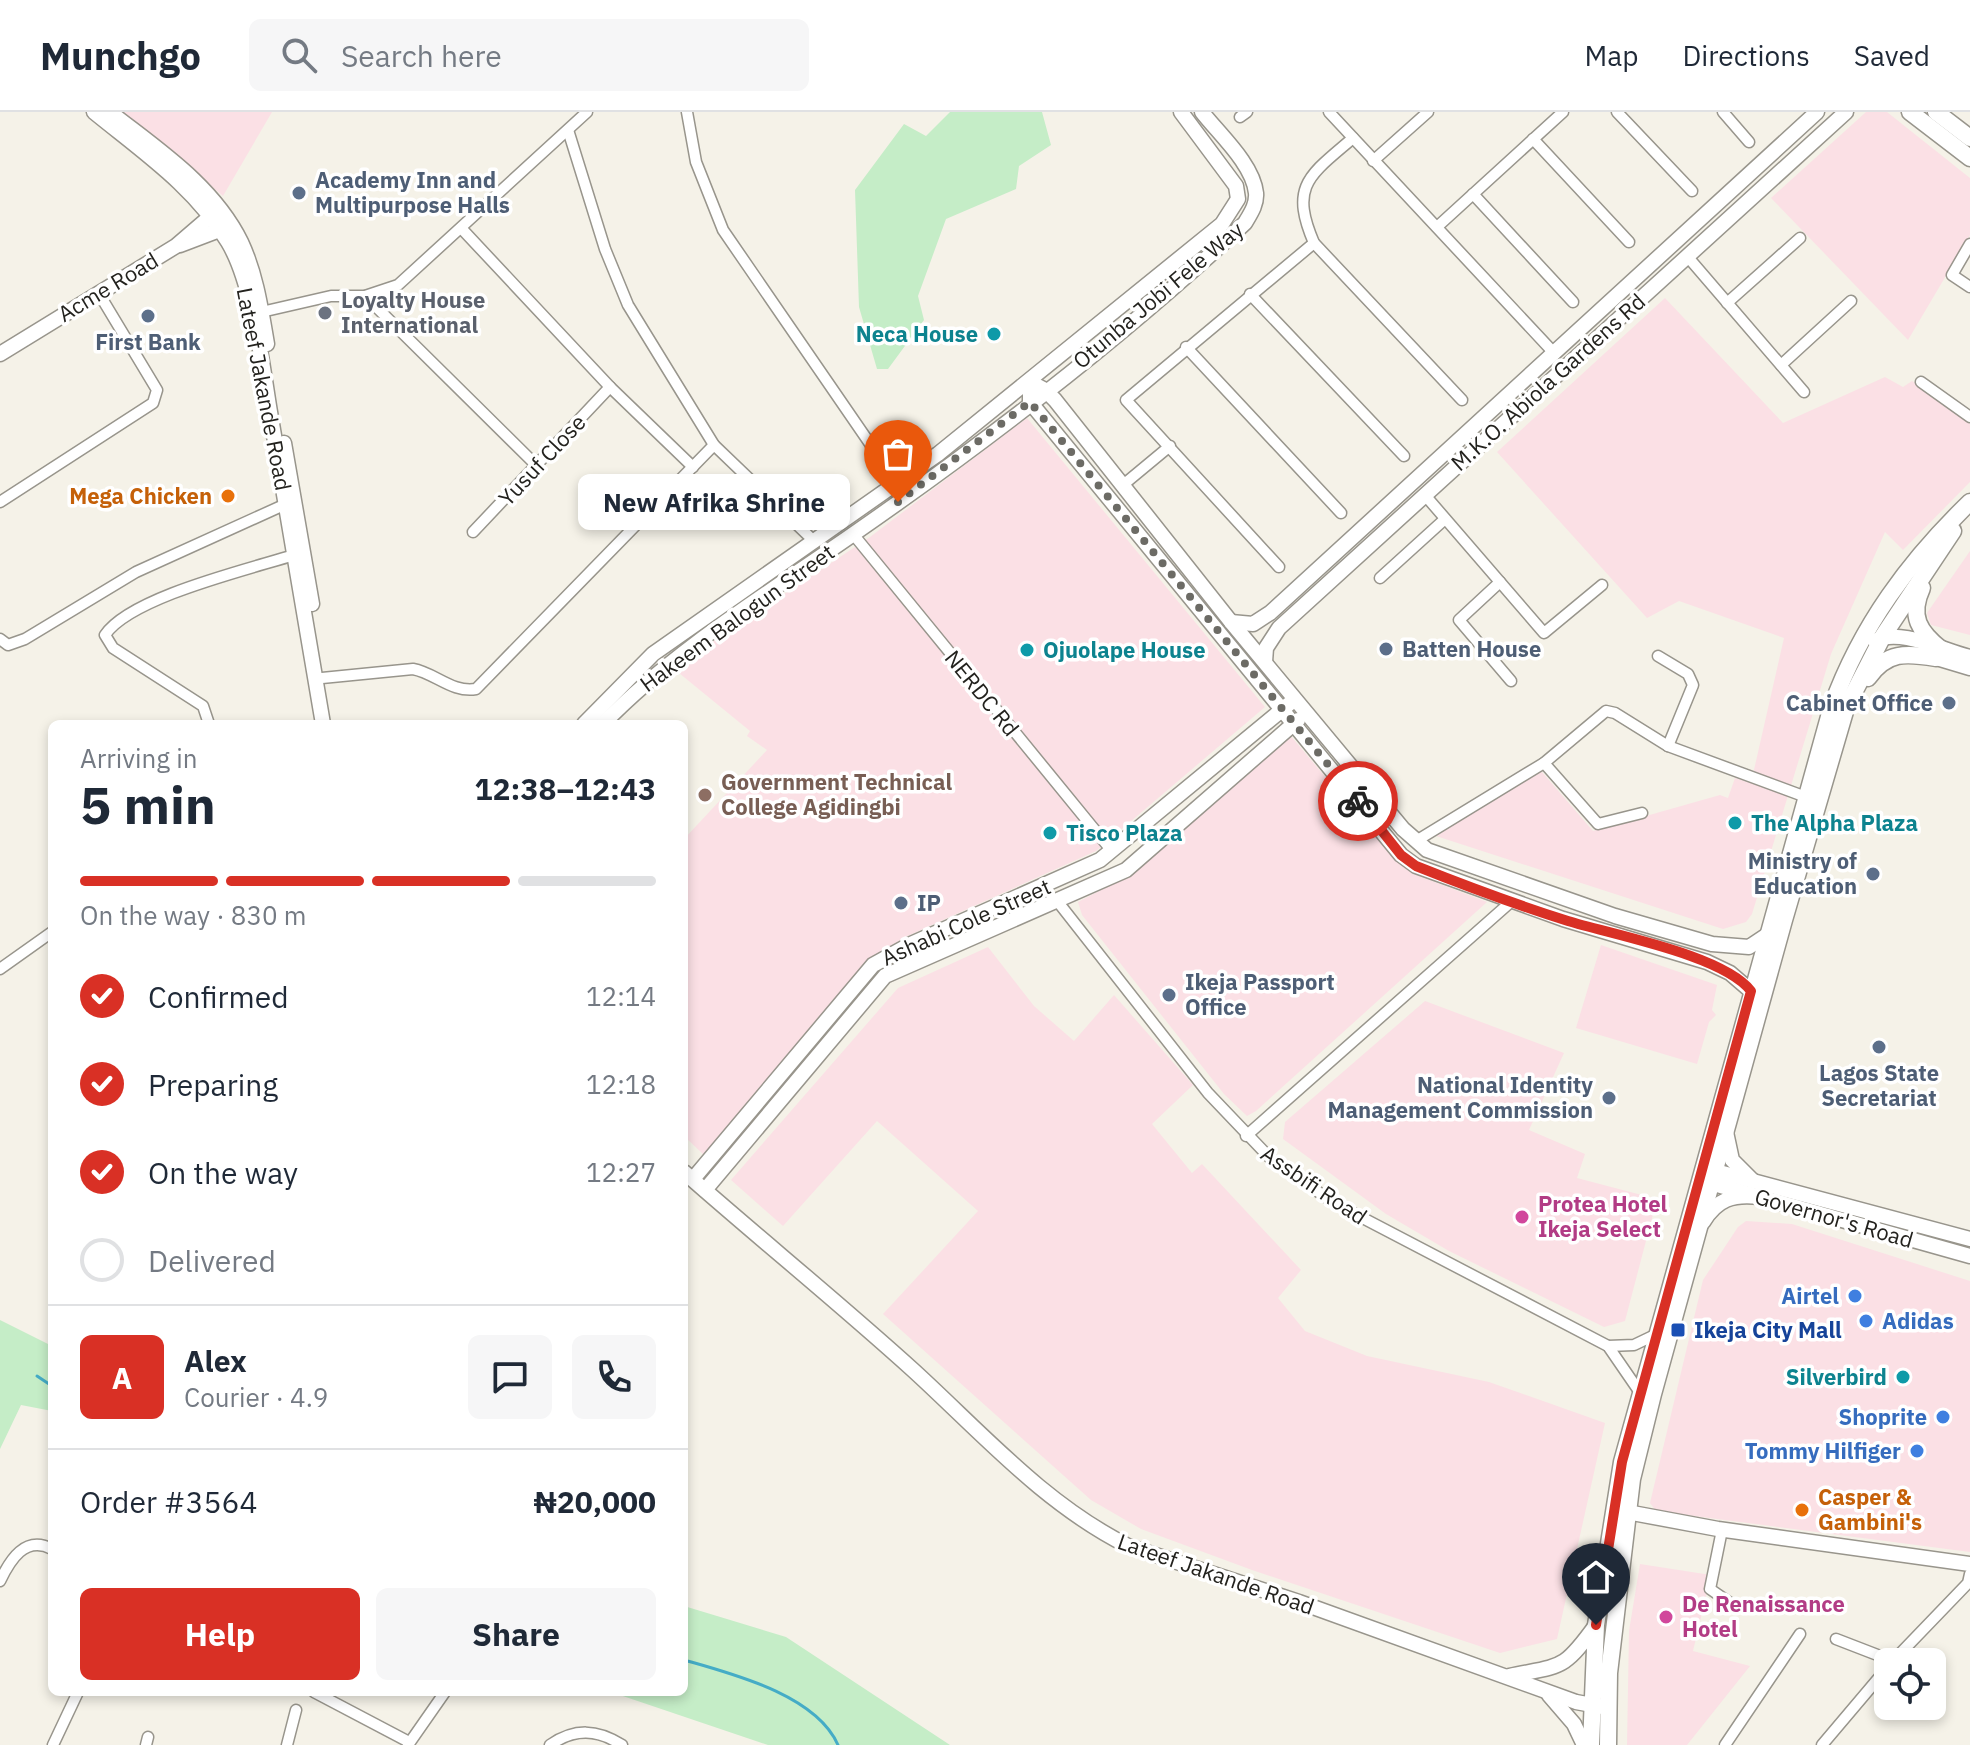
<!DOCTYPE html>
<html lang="en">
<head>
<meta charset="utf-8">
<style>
  body { margin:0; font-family:"IBM Plex Sans",sans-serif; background:#f6f6f7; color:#1f2937; height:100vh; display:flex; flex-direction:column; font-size:30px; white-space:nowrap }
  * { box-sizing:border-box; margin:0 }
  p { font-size:26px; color:#747a83 }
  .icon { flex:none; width:44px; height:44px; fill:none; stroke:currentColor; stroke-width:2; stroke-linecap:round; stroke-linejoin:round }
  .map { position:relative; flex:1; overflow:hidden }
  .drawer { position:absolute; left:48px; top:608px; width:640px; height:976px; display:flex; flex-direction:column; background:#fff; border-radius:12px; box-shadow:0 4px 12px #0003 }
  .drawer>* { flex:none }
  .fabs { position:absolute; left:1874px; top:1536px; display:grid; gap:16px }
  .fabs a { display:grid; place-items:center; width:72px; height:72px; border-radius:12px; background:#fff; box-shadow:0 4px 12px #0003; font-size:40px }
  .pin { position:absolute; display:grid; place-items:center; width:68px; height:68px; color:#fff; margin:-82px -34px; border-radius:50% 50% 50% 0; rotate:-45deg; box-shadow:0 0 8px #0007 }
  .pin .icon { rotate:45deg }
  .courier { position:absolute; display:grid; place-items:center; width:80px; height:80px; margin:-40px; border:6px solid #d93025; border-radius:50%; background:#fff; color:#222; box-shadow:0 2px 10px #0007 }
  .bubble { position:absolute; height:56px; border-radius:12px; background:#fff; box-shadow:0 4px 12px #0003; font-size:26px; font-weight:800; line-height:56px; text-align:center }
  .head em { font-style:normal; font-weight:800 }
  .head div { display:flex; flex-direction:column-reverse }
  .head { display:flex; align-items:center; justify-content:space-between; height:136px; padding:0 32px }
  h1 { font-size:52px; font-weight:800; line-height:60px }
  .bar { display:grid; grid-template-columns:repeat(4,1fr); gap:12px 8px; align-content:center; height:96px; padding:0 32px }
  .bar i { height:10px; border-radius:6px; background:#e0e1e3 }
  .bar .current { background:#d93025 }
  .bar p { grid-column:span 4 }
  .line { display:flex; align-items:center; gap:20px; padding:0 32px; border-top:2px solid #e0e1e3 }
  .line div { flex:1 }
  .round { display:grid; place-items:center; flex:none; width:84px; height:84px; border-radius:12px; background:#f6f6f7 }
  ol { padding:0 32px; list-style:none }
  li { display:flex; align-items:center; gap:24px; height:88px }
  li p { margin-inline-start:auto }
  li .icon { padding:8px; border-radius:50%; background:#d93025; color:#fff; stroke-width:4 }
  li:last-child { color:#747a83 }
  li i { width:44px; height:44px; border:4px solid #e0e1e3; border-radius:50% }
  .cta { display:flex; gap:16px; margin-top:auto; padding:16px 32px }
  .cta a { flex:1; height:92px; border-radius:12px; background:#d93025; color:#fff; font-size:32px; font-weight:800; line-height:92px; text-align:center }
  .cta a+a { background:#f6f6f7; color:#1f2937 }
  header { display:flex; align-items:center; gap:48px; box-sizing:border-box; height:112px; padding:0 40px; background:#fff; border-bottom:2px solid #e0e1e3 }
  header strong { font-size:38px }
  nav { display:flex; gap:44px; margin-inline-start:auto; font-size:28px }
  .search { width:560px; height:72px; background:#f6f6f7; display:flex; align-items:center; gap:20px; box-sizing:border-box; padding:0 28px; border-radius:12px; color:#747a83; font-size:30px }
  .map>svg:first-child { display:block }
</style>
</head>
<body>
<header>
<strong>Munchgo</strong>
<div class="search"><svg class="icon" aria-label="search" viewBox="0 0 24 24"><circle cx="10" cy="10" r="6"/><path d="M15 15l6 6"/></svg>Search here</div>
<nav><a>Map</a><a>Directions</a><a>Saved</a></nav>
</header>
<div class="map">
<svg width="1970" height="1633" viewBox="0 0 1970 1633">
  <rect width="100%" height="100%" fill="#f5f2e8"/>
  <g fill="#fbe0e5">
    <path d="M122,0h150l-49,84z"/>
    <path d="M1866,0h21l83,66v57l-62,105 -137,-142z"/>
    <path d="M1665,186l118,125 102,-46 18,10 9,-6 58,43v58l-67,68 -18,-18 -54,122 -79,260 -6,8 -23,7 -287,-93 101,-65 5,1 51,59 127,-36 8,3 7,-20 16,5 33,-145 -105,-37 -32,17 -150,-166z"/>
    <path d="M1027,306l238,289 -169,144 -193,87 -34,23 -164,195 -21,-20v-297l83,-89 -20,-14 3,-5 -71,-58 30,-29 161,-107z"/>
    <path d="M1970,439v84l-39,-10 -4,-12z"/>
    <path d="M1290,623l97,115 24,23 76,29 -231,209 -9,5 -23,-22 -142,-179 -4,-13 44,-23z"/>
    <path d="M1601,833l116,40 -5,25 4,5 -7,7 -12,42 -121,-36z"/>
    <path d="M988,835l46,59 40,35 40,-46 79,90 -41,39 40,49 10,-9 99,106 -23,28 27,33 62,25 122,26 116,41 -48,216 -57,14 -248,-83 -111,-41 -50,-29 -208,-186 95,-103 -101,-90 -94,105 -52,-46 167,-192z"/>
    <path d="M1425,889l139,52 -35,77 56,24 -8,24 80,21 -32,122 -21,6 -155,-76 -63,-37 -103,-75 2,-17z"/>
    <path d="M1746,1109l46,3 178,57v271l-314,-41 -6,-8 53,-223 35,-53z"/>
    <path d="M1640,1452l71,11 -18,76 57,15 -63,79h-60l2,-114z"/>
  </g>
  <g fill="#c5edc7">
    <path d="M950,0h92l9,33 -32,21 -3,23 -70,30 -28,77 6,24 -36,49h-11l-18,-62 -4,-117 49,-66 22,12z"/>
    <path d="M0,1208l52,26v65l-31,-6 -21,44z"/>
    <path d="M684,1494l102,31 164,108h-182l-157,-53h73z"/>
  </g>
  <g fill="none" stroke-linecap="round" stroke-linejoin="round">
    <g stroke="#45acc6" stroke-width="3">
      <path d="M37,1264l15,10"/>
      <path d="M684,1548c49,14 132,35 154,85"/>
    </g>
    <g stroke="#98958c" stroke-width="13">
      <g id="minor">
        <path d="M687,0l9,50 27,68 174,253"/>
        <path d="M1329,0l226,242"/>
        <path d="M1617,0l75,79"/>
        <path d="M1723,0l26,30"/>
        <path d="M1240,5l7,-5"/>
        <path d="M568,18l37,119 23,56 86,140 101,97"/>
        <path d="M1353,26c-43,37 -64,47 -39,105l148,157"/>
        <path d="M1533,27l96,103"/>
        <path d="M1373,49l55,-49"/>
        <path d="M1473,82l100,108"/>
        <path d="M1437,115l126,-115"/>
        <path d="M461,116l149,159 83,80"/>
        <path d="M1970,132l-18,31 18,12"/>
        <path d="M1687,144l117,136"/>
        <path d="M1250,182l154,162"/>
        <path d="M365,184l171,169"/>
        <path d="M1727,191l73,-65"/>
        <path d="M257,201l74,-17h34l33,-11 189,-173"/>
        <path d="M1186,235l155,166"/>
        <path d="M1781,253l70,-64"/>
        <path d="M1921,270l49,35"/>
        <path d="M1123,373l47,-39"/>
        <path d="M1424,382l120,139 58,-48"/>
        <path d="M0,390l153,-99 4,-13 -59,-98"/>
        <path d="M473,420l137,-145"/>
        <path d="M853,422l259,317"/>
        <path d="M1279,455l-153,-167 188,-157"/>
        <path d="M1380,466l65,-59"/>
        <path d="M1500,470l-41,38 52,61"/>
        <path d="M0,527l8,6 17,-6 111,-67 150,-68"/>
        <path d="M1658,544l30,18 5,11 -25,61"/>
        <path d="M322,566l91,-9c22,4 39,24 63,20l238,-244"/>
        <path d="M209,612l-6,-18 -90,-58 -8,-13c25,-38 145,-66 189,-80"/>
        <path d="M1544,651l54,61 44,-11"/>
        <path d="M1416,729l128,-78 62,-52 9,2 53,33 138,51"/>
        <path d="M1058,790l150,191 62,65 64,45 274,143 33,48"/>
        <path d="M0,857l52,-37"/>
        <path d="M1246,1024l267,-236"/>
        <path d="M1608,1234l26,-1 23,-11"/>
        <path d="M1722,1418l-12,59 26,18"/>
        <path d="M0,1469c10,-21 25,-46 52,-32"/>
        <path d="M1836,1527l57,22"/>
        <path d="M1892,1550l76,-79 2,-9"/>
        <path d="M314,1580l95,50"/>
        <path d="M53,1633l25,-53"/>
        <path d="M146,1633l2,-8"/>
        <path d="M287,1633l9,-35"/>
        <path d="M408,1633l37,-53"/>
        <path d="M550,1633c25,-17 47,-16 72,0"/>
        <path d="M1725,1633l75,-111"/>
        <path d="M1822,1633l66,-78"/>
      </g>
    </g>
    <g stroke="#98958c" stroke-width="17">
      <g id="tertiary">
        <path d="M180,133l50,-19"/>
        <path d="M0,242l176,-108 43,-37"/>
        <path d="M1030,270v20l371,453 15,11 147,53 144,43 23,11 21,18"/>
        <path d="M1030,270l15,8 10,10 176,222 172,207 24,21 188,66 97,28 37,3 18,-12"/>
        <path d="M1231,510l22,2 17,-11 547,-501"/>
        <path d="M1875,529c24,-14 69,10 95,16"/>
        <path d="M1940,547l30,9"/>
        <path d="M1265,550l1,-14 13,-20 567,-516"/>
        <path d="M584,612l69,-70 285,-200 284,-230 16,-25 -2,-13 -55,-74"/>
        <path d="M603,612c74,-76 163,-129 249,-189 137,-95 272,-199 393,-312 6,-10 12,-19 11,-30 -3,-29 -37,-59 -54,-81"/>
        <path d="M1704,1056l266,71"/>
        <path d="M693,1067l180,-214 38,-21 189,-84 189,-156"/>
        <path d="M1703,1069l267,75"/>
        <path d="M705,1078l180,-214 241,-106 172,-150"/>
        <path d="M1627,1400l91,17 252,35"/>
      </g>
    </g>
    <g stroke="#98958c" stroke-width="17">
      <g id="secondary">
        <path d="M94,0c49,40 101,75 134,130 25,41 34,122 42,170 18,104 35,208 53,312"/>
        <path d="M110,0c47,37 103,73 131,130 15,32 20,67 26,102"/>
        <path d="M284,331l28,161"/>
        <path d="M1726,1020l6,28 21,21"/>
        <path d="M684,1060c76,67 154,130 229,198 69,63 131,134 215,176l171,56 277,100 27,5"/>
        <path d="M1703,1110c14,-23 30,-28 56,-25"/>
        <path d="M1509,1564c53,-11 54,-5 87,-51"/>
        <path d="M1549,1583l25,29 10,21"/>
      </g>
    </g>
    <g stroke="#98958c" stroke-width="19">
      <g id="primary">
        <path d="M1910,0l60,46"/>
        <path d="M1936,0l34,26"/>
        <path d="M1922,476c-13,28 -3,44 20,62"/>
        <path d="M1868,566c19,-27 38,-25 68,-20"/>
        <path d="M1591,1633l5,-120 26,-163 210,-756c29,-80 77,-145 138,-204"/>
        <path d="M1608,1633l1,-72 23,-194 21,-85 131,-474 62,-212 37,-72 70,-105"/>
      </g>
    </g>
    <use href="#minor" stroke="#fff" stroke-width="10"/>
    <use href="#tertiary" stroke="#fff" stroke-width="14"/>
    <use href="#secondary" stroke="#fff" stroke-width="14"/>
    <use href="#primary" stroke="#fff" stroke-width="16"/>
  </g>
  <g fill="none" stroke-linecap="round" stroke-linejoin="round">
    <path stroke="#6c6b65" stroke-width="8" stroke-dasharray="0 14.4" d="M898,390l132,-100 328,399"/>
    <path stroke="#d93025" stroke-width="10" d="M1358,689l43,54 15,11c50,20 101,39 152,55 45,14 155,34 183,70l-129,471 -26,163"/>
  </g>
  <g fill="#5c6f8a" stroke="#fff" stroke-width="3">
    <circle cx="299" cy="81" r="8"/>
    <circle cx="148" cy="204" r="8"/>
    <circle cx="1386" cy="537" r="8"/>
    <circle cx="1949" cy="591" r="8"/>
    <circle cx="1873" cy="762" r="8"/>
    <circle cx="901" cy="791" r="8"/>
    <circle cx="1169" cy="883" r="8"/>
    <circle cx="1879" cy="935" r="8"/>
    <circle cx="1609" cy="986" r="8"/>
  </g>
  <circle fill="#6b7280" stroke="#fff" stroke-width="3" cx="325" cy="201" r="8"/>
  <g fill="#0f9aa8" stroke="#fff" stroke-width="3">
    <circle cx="994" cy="222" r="8"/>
    <circle cx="1027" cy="538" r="8"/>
    <circle cx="1735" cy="711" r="8"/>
    <circle cx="1050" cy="721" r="8"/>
    <circle cx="1903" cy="1265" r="8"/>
  </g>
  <g fill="#e8710a" stroke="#fff" stroke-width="3">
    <circle cx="228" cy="384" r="8"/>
    <circle cx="1802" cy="1398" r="8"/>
  </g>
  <circle fill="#8d6e63" stroke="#fff" stroke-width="3" cx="705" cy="683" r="8"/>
  <g fill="#d1479c" stroke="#fff" stroke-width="3">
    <circle cx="1522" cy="1105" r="8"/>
    <circle cx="1666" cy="1505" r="8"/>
  </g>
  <g fill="#3f7fe0" stroke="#fff" stroke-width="3">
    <circle cx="1855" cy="1184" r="8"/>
    <circle cx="1866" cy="1209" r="8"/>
    <circle cx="1943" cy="1305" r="8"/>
    <circle cx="1917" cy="1339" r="8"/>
  </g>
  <rect fill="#1a4fb4" stroke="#fff" stroke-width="3" x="1670" y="1210" width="16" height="16" rx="4"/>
  <g text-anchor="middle" stroke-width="7" stroke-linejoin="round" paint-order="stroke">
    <g font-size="22" font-weight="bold" fill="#4e5e75" stroke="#fff" text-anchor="start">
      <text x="315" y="76">Academy Inn and<tspan x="315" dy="25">Multipurpose Halls</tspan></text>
      <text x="148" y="238" text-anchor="middle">First Bank</text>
      <text x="1402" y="545">Batten House</text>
      <text x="1933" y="599" text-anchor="end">Cabinet Office</text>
      <text x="1857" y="757" text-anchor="end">Ministry of<tspan x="1857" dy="25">Education</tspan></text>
      <text x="917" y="799">IP</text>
      <text x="1185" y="878">Ikeja Passport<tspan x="1185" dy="25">Office</tspan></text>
      <text x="1879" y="969" text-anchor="middle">Lagos State<tspan x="1879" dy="25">Secretariat</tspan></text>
      <text x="1593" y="981" text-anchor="end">National Identity<tspan x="1593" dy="25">Management Commission</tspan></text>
    </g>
    <g font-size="22" fill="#23221e" stroke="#fff">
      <text transform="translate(108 175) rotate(-31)" y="8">Acme Road</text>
      <text transform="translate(1158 183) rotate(-40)" y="8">Otunba Jobi Fele Way</text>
      <text transform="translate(1548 270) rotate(-42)" y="8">M.K.O. Abiola Gardens Rd</text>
      <text transform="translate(264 277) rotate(79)" y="8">Lateef Jakande Road</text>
      <text transform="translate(542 348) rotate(-47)" y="8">Yusuf Close</text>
      <text transform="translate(737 506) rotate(-36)" y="8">Hakeem Balogun Street</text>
      <text transform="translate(982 581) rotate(51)" y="8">NERDC Rd</text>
      <text transform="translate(966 810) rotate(-24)" y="8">Ashabi Cole Street</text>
      <text transform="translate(1314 1073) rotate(34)" y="8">Assbifi Road</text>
      <text transform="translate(1834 1106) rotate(16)" y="8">Governor's Road</text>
      <text transform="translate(1216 1462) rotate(19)" y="8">Lateef Jakande Road</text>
    </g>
    <g font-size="22" font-weight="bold" fill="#5b616d" stroke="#fff" text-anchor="start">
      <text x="341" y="196">Loyalty House<tspan x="341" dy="25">International</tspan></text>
    </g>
    <g font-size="22" font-weight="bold" fill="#0d838f" stroke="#fff" text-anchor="start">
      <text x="978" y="230" text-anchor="end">Neca House</text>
      <text x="1043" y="546">Ojuolape House</text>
      <text x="1751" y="719">The Alpha Plaza</text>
      <text x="1066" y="729">Tisco Plaza</text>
      <text x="1887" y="1273" text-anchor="end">Silverbird</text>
    </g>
    <g font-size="22" font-weight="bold" fill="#c56008" stroke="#fff" text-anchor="end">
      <text x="212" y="392">Mega Chicken</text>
      <text x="1818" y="1393" text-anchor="start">Casper &amp;<tspan x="1818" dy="25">Gambini's</tspan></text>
    </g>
    <g font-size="22" font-weight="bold" fill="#785e54" stroke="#fff" text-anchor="start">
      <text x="721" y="678">Government Technical<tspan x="721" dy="25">College Agidingbi</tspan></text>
    </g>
    <g font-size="22" font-weight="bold" fill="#b23c85" stroke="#fff" text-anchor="start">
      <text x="1538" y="1100">Protea Hotel<tspan x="1538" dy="25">Ikeja Select</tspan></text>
      <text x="1682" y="1500">De Renaissance<tspan x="1682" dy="25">Hotel</tspan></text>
    </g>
    <g font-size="22" font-weight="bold" fill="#366cbe" stroke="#fff" text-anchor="end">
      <text x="1839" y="1192">Airtel</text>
      <text x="1882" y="1217" text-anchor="start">Adidas</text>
      <text x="1927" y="1313">Shoprite</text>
      <text x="1901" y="1347">Tommy Hilfiger</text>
    </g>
    <g font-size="22" font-weight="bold" fill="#164399" stroke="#fff" text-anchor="start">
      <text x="1694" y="1226">Ikeja City Mall</text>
    </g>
  </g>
</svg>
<div class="fabs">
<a><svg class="icon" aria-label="locate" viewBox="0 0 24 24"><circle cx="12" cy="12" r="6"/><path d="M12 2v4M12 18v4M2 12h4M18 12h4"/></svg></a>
</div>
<div class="pin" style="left:898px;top:390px;background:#ea580c"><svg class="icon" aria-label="bag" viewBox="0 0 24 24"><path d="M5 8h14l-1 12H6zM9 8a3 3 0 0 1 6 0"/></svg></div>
<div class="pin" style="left:1596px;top:1513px;background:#1f2937"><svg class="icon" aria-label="home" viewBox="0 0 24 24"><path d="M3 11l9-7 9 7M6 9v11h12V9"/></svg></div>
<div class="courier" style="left:1358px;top:689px"><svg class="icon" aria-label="bike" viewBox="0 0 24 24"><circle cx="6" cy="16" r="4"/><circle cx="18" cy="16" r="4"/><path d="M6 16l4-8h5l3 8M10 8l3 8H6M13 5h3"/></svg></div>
<div class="bubble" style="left:578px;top:362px;width:272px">New Afrika Shrine</div>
<section class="drawer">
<div class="head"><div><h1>5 min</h1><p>Arriving in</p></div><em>12:38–12:43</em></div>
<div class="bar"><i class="current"></i><i class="current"></i><i class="current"></i><i></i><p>On the way · 830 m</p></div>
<ol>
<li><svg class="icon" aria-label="check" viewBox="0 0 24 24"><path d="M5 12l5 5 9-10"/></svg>Confirmed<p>12:14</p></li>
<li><svg class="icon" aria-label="check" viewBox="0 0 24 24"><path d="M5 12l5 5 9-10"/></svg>Preparing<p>12:18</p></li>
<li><svg class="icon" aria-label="check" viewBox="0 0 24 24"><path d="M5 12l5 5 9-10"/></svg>On the way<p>12:27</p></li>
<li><i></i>Delivered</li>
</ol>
<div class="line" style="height:144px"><b class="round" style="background:#d93025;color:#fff">A</b><div><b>Alex</b><p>Courier · 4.9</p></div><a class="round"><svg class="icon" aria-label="chat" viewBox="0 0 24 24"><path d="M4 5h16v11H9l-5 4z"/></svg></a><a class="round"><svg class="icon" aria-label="phone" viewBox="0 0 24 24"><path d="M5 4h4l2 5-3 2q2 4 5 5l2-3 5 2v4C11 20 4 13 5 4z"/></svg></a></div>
<div class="line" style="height:104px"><div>Order #3564</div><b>₦20,000</b></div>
<div class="cta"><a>Help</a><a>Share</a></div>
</section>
</div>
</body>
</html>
